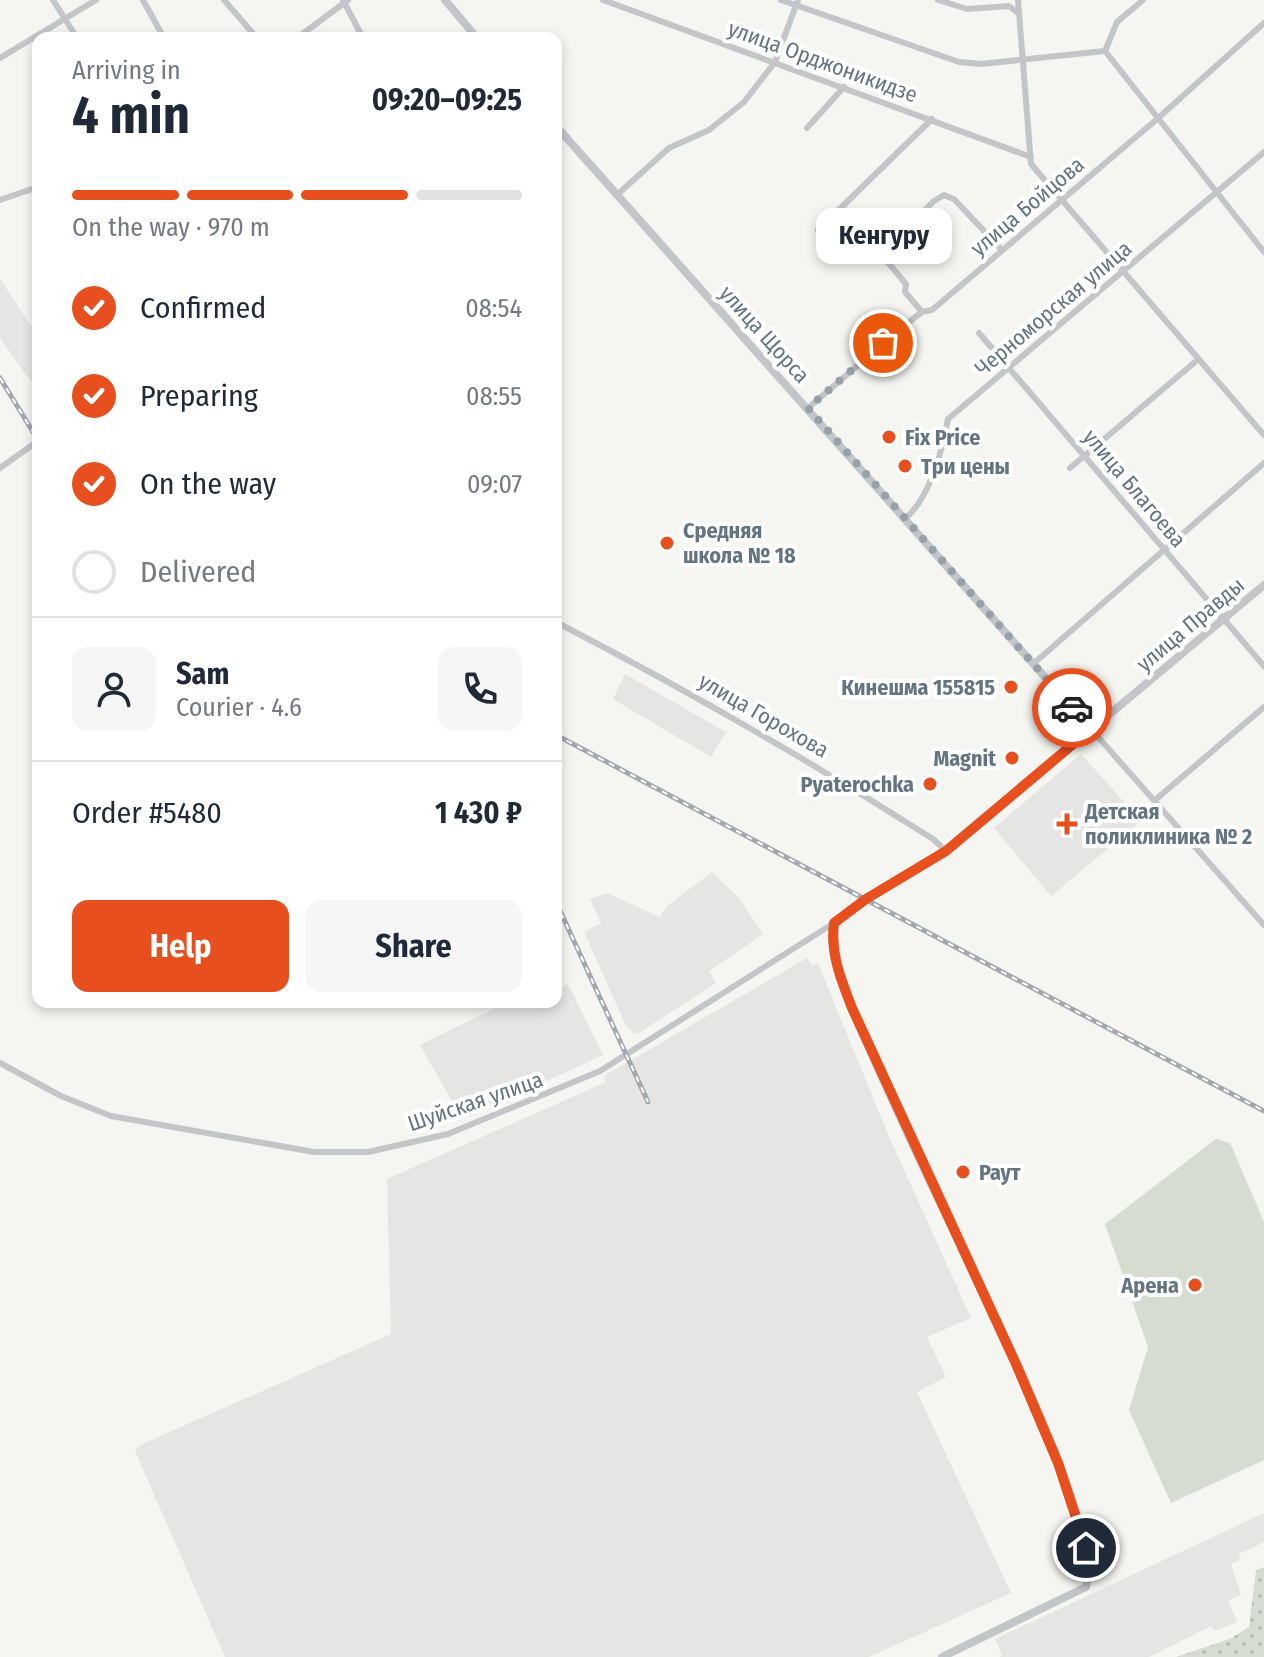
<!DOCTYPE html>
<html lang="en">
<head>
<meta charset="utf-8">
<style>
  body { margin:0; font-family:"Fira Sans Condensed",sans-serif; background:#f6f6f7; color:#1f2937; height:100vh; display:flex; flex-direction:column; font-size:30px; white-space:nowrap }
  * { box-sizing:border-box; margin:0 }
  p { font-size:26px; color:#747a83 }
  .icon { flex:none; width:44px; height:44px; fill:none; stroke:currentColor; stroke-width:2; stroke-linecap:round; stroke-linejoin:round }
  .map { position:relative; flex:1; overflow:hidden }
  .details { position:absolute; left:32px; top:32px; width:530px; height:976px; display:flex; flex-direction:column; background:#fff; border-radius:16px; box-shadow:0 4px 12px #0003 }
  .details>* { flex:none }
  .pin { position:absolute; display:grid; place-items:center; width:68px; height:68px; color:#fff; margin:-34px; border:4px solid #fff; border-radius:50%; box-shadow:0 2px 8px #0007 }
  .courier { position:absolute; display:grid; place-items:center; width:80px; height:80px; margin:-40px; border:6px solid #e84f1e; border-radius:50%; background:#fff; color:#222; box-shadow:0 2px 10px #0007 }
  .bubble { position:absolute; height:56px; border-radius:16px; background:#fff; box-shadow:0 4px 12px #0003; font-size:26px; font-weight:700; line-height:56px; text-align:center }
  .summary em { font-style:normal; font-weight:700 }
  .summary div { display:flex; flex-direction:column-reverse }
  .summary { display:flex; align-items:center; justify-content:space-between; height:136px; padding:0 40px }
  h1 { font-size:52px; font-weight:700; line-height:60px }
  .bar { display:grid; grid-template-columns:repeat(4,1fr); gap:12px 8px; align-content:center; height:96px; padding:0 40px }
  .bar i { height:10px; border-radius:6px; background:#e0e1e3 }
  .bar .selected { background:#e84f1e }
  .bar p { grid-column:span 4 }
  .line { display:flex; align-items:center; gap:20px; padding:0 40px; border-top:2px solid #e0e1e3 }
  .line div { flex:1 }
  .round { display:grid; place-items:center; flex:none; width:84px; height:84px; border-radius:16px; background:#f6f6f7 }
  ol { padding:0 40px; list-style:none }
  li { display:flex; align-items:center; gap:24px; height:88px }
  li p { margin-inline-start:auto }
  li .icon { padding:8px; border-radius:50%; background:#e84f1e; color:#fff; stroke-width:4 }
  li:last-child { color:#747a83 }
  li i { width:44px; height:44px; border:4px solid #e0e1e3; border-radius:50% }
  .cta { display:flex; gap:16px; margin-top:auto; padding:16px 40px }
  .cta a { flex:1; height:92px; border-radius:16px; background:#e84f1e; color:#fff; font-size:32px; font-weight:700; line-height:92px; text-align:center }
  .cta a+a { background:#f6f6f7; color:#1f2937 }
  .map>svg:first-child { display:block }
</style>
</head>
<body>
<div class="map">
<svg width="1264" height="1657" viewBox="0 0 1264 1657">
  <defs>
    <pattern id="park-dots" width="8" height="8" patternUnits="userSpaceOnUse" patternTransform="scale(2)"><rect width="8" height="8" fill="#d6dcd2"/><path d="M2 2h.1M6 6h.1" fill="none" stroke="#b1b7b0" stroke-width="1.8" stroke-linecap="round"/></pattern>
  </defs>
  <rect width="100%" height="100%" fill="#f5f5f1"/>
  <g fill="#e5e6e4">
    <path d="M0,279l38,58v47l-3,-3 -3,2 -32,-45z"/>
    <path d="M625,674l101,58 -15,25 -98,-58z"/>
    <path d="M1081,754l60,67 -90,75 -57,-68z"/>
    <path d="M712,872l26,25 25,37 -54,37 7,12 -79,51 -11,-8 -42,-94 17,-9 -11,-24 17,-6 53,24 7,-11z"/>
    <path d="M807,958l5,8 6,-3 69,169 84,186 -44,19 19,40 -29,15 94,201 -142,64h-644l-90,-206 3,-5 253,-112 -4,-155 219,-97 -2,-6z"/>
    <path d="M568,984l35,71 -134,62 -3,-5 -6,3 -40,-70 87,-43h49v-17l2,3z"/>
    <path d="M1264,1513v29l-25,12 1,6 -9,4 10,31 -13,6 9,21 -22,9 -4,-5 -62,31h-150l3,-2 -7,-16z"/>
  </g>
  <path fill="#d6dcd2" d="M1216,1139l14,4 34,79v238l-93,43 -42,-93 19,-63 -43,-123z"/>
  <path fill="url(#park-dots)" d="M1264,1567v90h-88l54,-18 19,-12 7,-57z"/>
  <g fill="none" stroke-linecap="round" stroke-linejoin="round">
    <g stroke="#c2c6c9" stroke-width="6">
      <path d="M53,0l24,38"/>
      <path d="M143,0l21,38"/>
      <path d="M224,0l33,38"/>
      <path d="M343,0l20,38"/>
      <path d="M603,0l428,157"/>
      <path d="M781,0l178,62 22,2 124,-13"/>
      <path d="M938,0l29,9 42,-3 10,8"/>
      <path d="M1018,0l13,164 233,271"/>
      <path d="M297,38l43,-32"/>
      <path d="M1105,51l159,201"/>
      <path d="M1105,51l12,-29 26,-22"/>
      <path d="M0,58l96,-58"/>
      <path d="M807,128l37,-41"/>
      <path d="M618,194l51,-46 40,-18 35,-28 31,-40 23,-62"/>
      <path d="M0,200l38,-13"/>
      <path d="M818,230l114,-111"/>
      <path d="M922,312l-17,-20 1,-8 -25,-30 53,-53 10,-6 10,4 47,50"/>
      <path d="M979,333l285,333"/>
      <path d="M808,408l97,-83 17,-13 10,-2 224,-190 108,-97"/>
      <path d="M0,468l38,-27"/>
      <path d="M1070,468l125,-106"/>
      <path d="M905,519c26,-23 37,-67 43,-100l316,-267"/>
      <path d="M556,622c129,67 254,139 377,217l13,12"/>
      <path d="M1033,664l231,-201"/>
      <path d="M1091,729l173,196"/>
      <path d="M1154,801l110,-94"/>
      <path d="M0,1063l61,33 50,20 203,36h54l80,-18 152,-63 234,-148"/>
    </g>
    <g stroke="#c2c6c9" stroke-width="8">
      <path d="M445,0l32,38"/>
      <path d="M556,126l535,603"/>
      <path d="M942,1657l144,-70c20,-64 -128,-343 -161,-416 -30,-64 -60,-129 -86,-195l-7,-37 2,-16 32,-24 80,-48 318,-266"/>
    </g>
    <g stroke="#a2a8ae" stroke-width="5">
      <g id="rail">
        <path d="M0,378l38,62"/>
        <path d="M556,735l708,376"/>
        <path d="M556,902l92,200"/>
      </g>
    </g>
    <use href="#rail" stroke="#fff" stroke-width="2" stroke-dasharray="6" stroke-linecap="butt"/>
    <path stroke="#c2c6c9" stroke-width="6" d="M340,6l8,-6"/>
  </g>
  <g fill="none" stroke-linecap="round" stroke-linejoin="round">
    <path stroke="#96a1aa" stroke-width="8" stroke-dasharray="0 14.4" d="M883,343l-75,65 264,300"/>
    <path stroke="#e84f1e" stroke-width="10" d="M1072,708l19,21 -145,122 -80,48 -32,24c-4,31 7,56 18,85l164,356 42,99 28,85"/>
  </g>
  <g fill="#e84f1e" stroke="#fff" stroke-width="3">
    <circle cx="889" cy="437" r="8"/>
    <circle cx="905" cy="466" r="8"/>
    <circle cx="667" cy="543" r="8"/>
    <circle cx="1011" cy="687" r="8"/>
    <circle cx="1012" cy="758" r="8"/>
    <circle cx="930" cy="784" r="8"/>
    <path d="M1063 812h8v8h8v8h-8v8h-8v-8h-8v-8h8z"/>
    <circle cx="963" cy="1172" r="8"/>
    <circle cx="1195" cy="1285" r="8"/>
  </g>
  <g text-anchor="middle" stroke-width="8" stroke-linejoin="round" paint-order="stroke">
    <g font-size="22" fill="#637483" stroke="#fff">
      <text transform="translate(823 61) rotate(20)" y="8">улица Орджоникидзе</text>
      <text transform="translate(1027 206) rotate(-40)" y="8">улица Бойцова</text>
      <text transform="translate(1053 308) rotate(-40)" y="8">Черноморская улица</text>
      <text transform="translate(765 334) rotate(48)" y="8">улица Щорса</text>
      <text transform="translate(1135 488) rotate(50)" y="8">улица Благоева</text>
      <text transform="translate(1190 624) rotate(-40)" y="8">улица Правды</text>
      <text transform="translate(764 715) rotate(30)" y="8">улица Горохова</text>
      <text transform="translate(475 1101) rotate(-19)" y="8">Шуйская улица</text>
    </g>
    <g font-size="22" font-weight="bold" fill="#637483" stroke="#fff" text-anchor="start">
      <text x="905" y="445">Fix Price</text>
      <text x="921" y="474">Три цены</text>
      <text x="683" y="538">Средняя<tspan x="683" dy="25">школа № 18</tspan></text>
      <text x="995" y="695" text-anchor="end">Кинешма 155815</text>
      <text x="996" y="766" text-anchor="end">Magnit</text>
      <text x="914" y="792" text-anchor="end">Pyaterochka</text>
      <text x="1085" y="819">Детская<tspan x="1085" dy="25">поликлиника № 2</tspan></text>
      <text x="979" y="1180">Раут</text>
      <text x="1179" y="1293" text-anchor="end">Арена</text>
    </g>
  </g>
</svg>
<div class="pin" style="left:883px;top:343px;background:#ea580c"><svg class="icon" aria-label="bag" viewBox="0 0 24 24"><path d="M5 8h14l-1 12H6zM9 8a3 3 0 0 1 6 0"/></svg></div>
<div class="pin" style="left:1086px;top:1548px;background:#1f2937"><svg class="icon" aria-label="home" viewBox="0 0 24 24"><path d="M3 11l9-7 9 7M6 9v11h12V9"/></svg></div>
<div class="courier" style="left:1072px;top:708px"><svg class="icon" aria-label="car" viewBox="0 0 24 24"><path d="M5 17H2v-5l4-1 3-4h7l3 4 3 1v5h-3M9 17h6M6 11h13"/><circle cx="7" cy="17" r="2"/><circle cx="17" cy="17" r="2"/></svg></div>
<div class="bubble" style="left:816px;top:208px;width:136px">Кенгуру</div>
<section class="details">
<div class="summary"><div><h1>4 min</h1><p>Arriving in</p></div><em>09:20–09:25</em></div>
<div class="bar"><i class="selected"></i><i class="selected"></i><i class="selected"></i><i></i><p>On the way · 970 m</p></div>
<ol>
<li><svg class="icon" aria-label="check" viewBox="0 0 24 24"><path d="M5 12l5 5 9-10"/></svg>Confirmed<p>08:54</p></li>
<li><svg class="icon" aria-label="check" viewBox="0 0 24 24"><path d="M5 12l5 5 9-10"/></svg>Preparing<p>08:55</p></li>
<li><svg class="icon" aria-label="check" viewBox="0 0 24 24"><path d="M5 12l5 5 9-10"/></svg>On the way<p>09:07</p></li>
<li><i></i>Delivered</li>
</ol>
<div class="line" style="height:144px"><a class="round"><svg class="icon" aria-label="person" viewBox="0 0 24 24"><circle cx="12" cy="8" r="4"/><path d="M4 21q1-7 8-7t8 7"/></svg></a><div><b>Sam</b><p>Courier · 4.6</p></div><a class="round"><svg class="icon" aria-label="phone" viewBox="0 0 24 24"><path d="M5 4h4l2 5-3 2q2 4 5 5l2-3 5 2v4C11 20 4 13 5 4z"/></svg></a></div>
<div class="line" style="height:104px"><div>Order #5480</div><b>1 430 ₽</b></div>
<div class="cta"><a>Help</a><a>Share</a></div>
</section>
</div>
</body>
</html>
